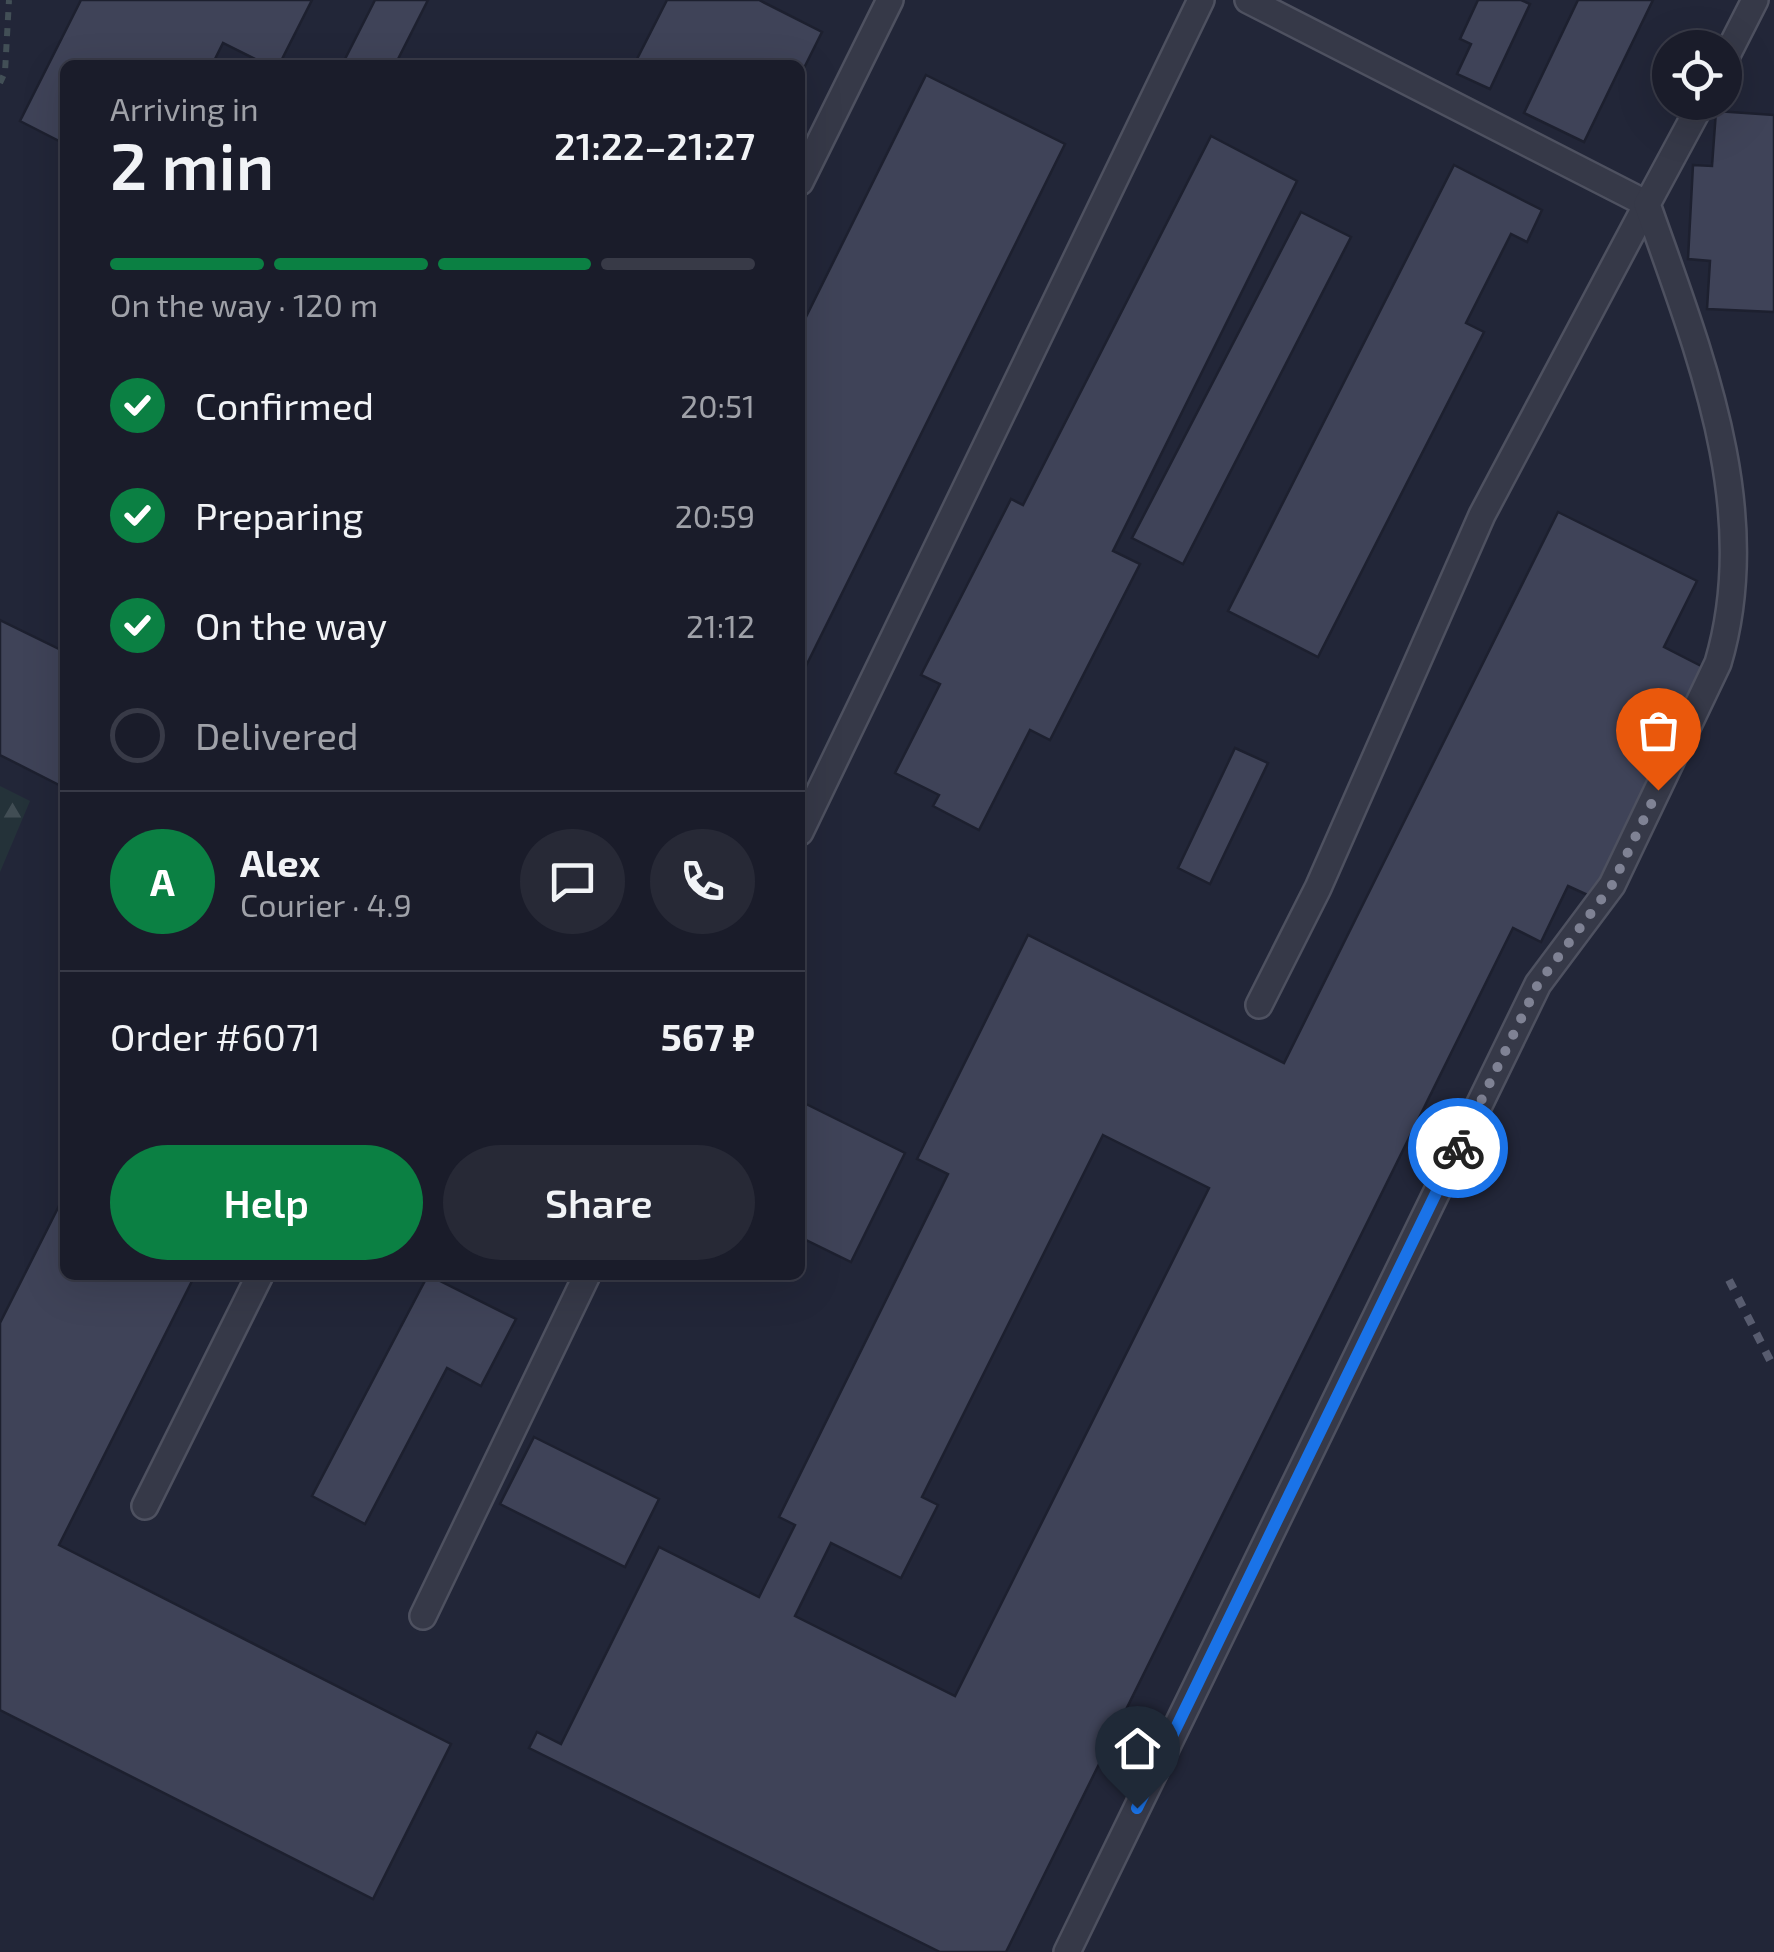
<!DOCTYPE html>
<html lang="en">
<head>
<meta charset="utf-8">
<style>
  body { margin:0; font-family:"Exo 2",sans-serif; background:#272936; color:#f1f3f6; height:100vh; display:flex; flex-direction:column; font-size:38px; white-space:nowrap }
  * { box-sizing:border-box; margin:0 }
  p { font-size:32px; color:#9fa1a8 }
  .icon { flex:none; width:55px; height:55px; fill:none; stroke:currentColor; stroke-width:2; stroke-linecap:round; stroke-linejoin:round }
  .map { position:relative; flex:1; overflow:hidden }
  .side { position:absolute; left:60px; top:60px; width:745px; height:1220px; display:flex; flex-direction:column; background:#1a1c2a; border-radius:15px; box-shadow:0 10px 40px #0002,0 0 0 2px #383a47 }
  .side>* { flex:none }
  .fabs { position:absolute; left:1652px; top:30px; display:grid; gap:20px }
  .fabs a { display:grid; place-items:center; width:90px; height:90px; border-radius:50%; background:#1a1c2a; box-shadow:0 10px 40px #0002,0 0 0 2px #383a47; font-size:50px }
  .pin { position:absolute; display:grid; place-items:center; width:85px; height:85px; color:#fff; margin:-102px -42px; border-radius:50% 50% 50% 0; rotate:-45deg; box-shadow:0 0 10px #0007 }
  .pin .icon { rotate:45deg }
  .courier { position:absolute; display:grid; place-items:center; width:100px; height:100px; margin:-50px; border:8px solid #1a73e8; border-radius:50%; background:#fff; color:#222; box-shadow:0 2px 12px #0007 }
  .summary em { font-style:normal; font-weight:600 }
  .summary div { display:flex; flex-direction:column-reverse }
  .summary { display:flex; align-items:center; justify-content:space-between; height:170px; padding:0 50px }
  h1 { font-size:65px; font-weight:600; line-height:75px }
  .bar { display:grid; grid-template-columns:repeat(4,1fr); gap:15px 10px; align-content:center; height:120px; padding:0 50px }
  .bar i { height:12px; border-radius:8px; background:#383a47 }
  .bar .current { background:#0b8043 }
  .bar p { grid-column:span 4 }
  .line { display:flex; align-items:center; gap:25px; padding:0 50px; border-top:2px solid #383a47 }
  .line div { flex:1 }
  .round { display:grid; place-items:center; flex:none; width:105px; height:105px; border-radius:52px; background:#272936 }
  ol { padding:0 50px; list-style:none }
  li { display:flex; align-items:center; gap:30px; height:110px }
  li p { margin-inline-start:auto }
  li .icon { padding:10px; border-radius:50%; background:#0b8043; color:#fff; stroke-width:4 }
  li:last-child { color:#9fa1a8 }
  li i { width:55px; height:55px; border:5px solid #383a47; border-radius:50% }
  .cta { display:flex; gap:20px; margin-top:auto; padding:20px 50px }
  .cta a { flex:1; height:115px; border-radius:60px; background:#0b8043; color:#fff; font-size:40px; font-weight:600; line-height:115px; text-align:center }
  .cta a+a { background:#272936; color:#f1f3f6 }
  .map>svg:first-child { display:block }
</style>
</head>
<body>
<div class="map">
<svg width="1774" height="1952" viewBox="0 0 1774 1952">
  <defs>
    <pattern id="forest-firs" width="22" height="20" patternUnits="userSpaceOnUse" patternTransform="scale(2.5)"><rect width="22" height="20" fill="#243239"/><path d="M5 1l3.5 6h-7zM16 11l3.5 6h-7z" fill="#414d54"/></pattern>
  </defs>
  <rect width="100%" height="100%" fill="#222638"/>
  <path fill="url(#forest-firs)" d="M0,786l30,15 -30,71z"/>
  <g fill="#3f4358" stroke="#1d202f" stroke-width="2.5" fill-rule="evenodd">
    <path d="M81,0h231l-33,65h-12l-44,-22 -11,22h-147v79l-45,-23z"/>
    <path d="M375,0h53l-33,65h-53z"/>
    <path d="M667,0h92l63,32 -22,44v-11h-166z"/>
    <path d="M1478,0h43l9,4 -40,85 -33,-15 14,-30 -11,-5z"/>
    <path d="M1578,0h75l-69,142 -60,-29z"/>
    <path d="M926,75l139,69 -265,534v-349z"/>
    <path d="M1716,111l58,4v197l-67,-3 3,-48 -22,-2 5,-94 19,1z"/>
    <path d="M1211,136l86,45 -184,370 27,13 -90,176 -20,-10 -51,100 -46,-24 6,-11 -44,-22 45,-89 -19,-9 90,-176 12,6z"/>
    <path d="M1454,165l88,45 -15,32 -16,-8 -45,89 18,9 -166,325 -90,-46z"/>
    <path d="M1301,212l50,25 -168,327 -51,-26z"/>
    <path d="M1558,512l139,69 -33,66 41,21 -113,229 -24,-11 -27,56 -28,-14 -507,1024h-66l-411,-204 8,-16 24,12 98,-197 100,50 36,-72 -16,-8 169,-343 -31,-15 111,-224 256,128zM1103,1135l106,53 -254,508 -160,-80 36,-73 70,35 37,-73 -16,-8z"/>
    <path d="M0,620l65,32v136l-65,-33z"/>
    <path d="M1235,748l33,15 -58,121 -32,-16z"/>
    <path d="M800,1101l105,52 -54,109 -51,-25z"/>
    <path d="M65,1194v81h130l-136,270 392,199 -78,155 -373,-189v-387z"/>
    <path d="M428,1275l88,44 -35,67 -34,-18 -82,156 -53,-28z"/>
    <path d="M534,1437l125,62 -34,68 -125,-63z"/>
  </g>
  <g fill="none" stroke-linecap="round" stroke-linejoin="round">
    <g stroke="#4e5160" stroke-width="30">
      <g id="service">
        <path d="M1248,0l399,204 -165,311 -164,373 -59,117"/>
        <path d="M1725,59l30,-59"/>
        <path d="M800,182l90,-182"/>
        <path d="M800,832l401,-832"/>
        <path d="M145,1506l115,-231"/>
        <path d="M423,1616l164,-341"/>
        <path d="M1067,1952l471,-968 74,-99 106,-222c46,-155 -20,-313 -71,-459l55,-102"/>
      </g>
    </g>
    <path stroke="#424f56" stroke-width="6" stroke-dasharray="8 8" stroke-linecap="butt" d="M0,83l5,-11 4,-72"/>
    <use href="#service" stroke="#363948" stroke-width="25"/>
    <path stroke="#585c6f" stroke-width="8" stroke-dasharray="10 10" stroke-linecap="butt" d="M1729,1280l45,88"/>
  </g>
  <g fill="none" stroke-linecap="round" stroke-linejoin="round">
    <path stroke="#7f8294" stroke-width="10" stroke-dasharray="0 18" d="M1458,1148l80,-164 74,-99 46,-95"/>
    <path stroke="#1a73e8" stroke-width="12" d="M1137,1808l321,-660"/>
  </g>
</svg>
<div class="fabs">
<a><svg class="icon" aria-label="locate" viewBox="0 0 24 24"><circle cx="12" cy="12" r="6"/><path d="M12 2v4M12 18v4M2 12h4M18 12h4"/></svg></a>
</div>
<div class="pin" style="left:1658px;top:790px;background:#ea580c"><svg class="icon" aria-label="bag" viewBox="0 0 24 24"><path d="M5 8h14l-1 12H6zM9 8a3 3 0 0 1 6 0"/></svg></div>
<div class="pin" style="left:1137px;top:1808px;background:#1f2937"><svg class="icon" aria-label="home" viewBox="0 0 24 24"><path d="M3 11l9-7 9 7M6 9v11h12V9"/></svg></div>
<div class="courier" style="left:1458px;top:1148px"><svg class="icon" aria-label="bike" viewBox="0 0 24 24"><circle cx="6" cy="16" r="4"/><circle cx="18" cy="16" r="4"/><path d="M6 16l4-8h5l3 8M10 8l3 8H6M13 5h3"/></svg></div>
<section class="side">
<div class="summary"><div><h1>2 min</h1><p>Arriving in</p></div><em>21:22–21:27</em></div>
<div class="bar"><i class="current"></i><i class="current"></i><i class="current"></i><i></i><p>On the way · 120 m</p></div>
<ol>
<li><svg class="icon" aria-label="check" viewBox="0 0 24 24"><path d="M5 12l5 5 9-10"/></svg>Confirmed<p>20:51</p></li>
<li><svg class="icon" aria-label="check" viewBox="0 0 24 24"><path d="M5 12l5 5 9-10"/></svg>Preparing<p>20:59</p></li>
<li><svg class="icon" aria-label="check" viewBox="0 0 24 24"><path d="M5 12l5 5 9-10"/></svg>On the way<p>21:12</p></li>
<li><i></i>Delivered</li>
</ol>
<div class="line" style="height:180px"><b class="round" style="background:#0b8043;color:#fff">A</b><div><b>Alex</b><p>Courier · 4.9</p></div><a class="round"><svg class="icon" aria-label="chat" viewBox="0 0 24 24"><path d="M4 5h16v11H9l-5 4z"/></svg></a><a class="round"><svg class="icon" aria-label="phone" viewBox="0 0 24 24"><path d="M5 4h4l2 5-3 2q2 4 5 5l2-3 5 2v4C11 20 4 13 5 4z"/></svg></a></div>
<div class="line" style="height:130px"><div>Order #6071</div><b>567 ₽</b></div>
<div class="cta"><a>Help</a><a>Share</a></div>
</section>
</div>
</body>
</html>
